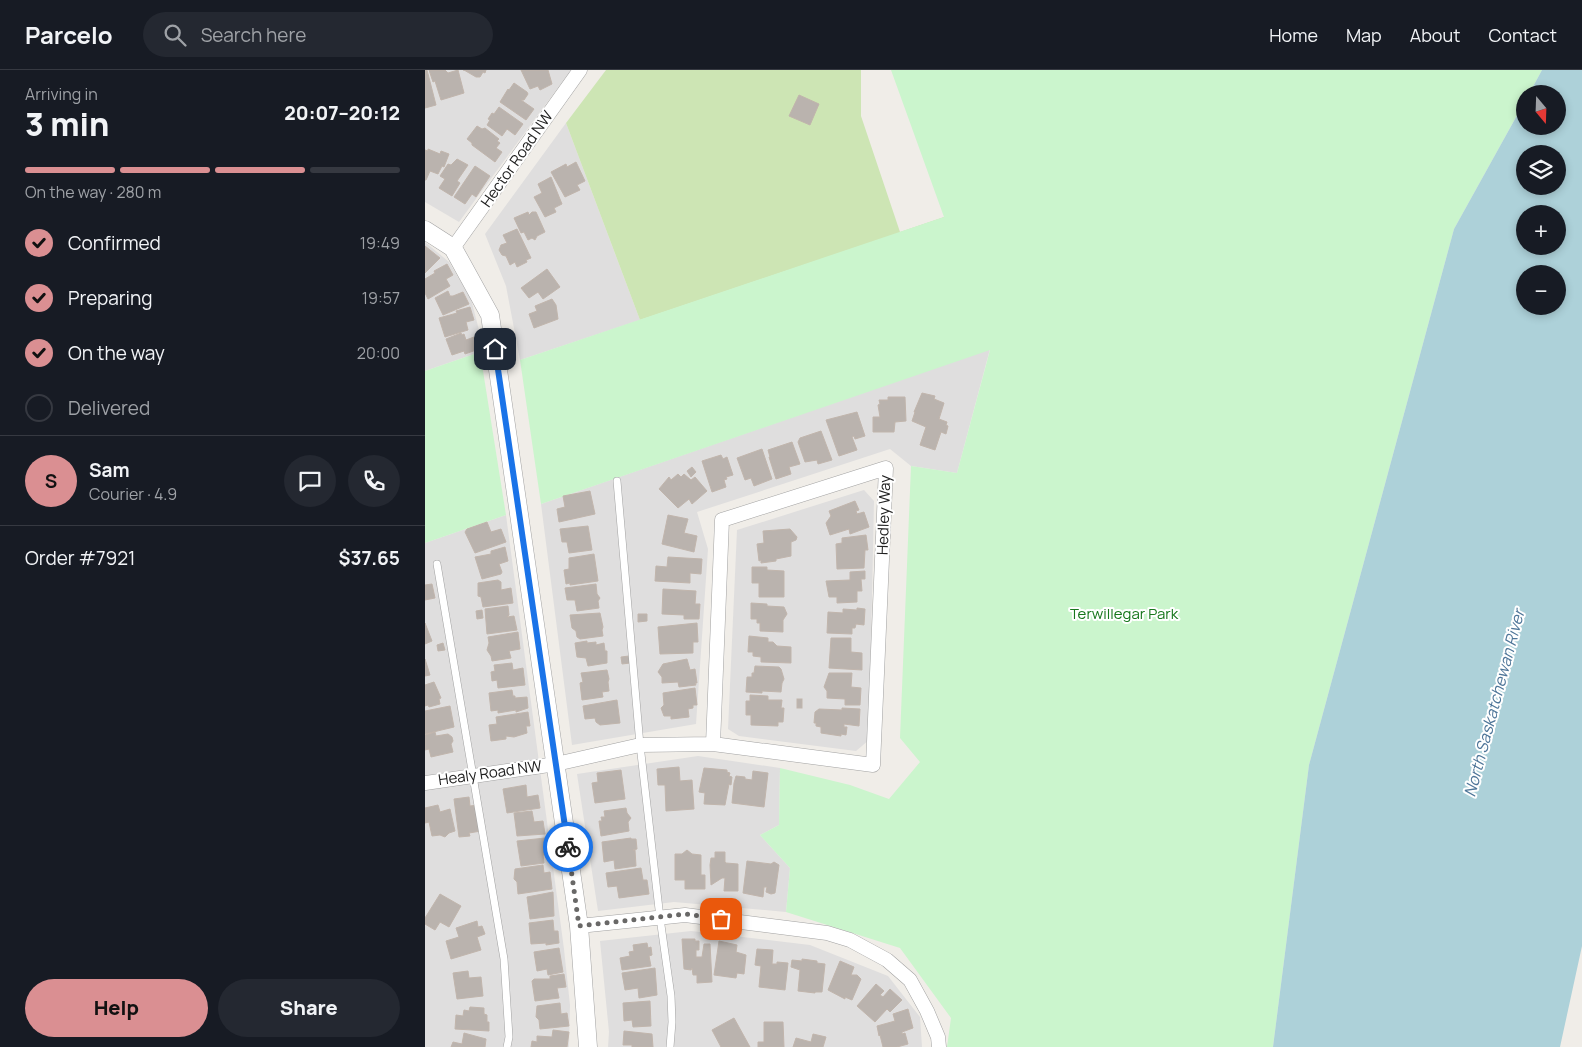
<!DOCTYPE html>
<html lang="en">
<head>
<meta charset="utf-8">
<style>
  body { margin:0; font-family:Manrope,sans-serif; background:#242831; color:#f1f3f6; height:100vh; display:flex; flex-direction:column; font-size:19px; white-space:nowrap }
  * { box-sizing:border-box; margin:0 }
  p { font-size:16px; color:#9ea1a6 }
  .icon { flex:none; width:28px; height:28px; fill:none; stroke:currentColor; stroke-width:2; stroke-linecap:round; stroke-linejoin:round }
  .map { position:relative; flex:1; overflow:hidden }
  .panel { display:flex; flex-direction:column; background:#171b24; width:425px }
  .panel>* { flex:none }
  .needle { width:32px; rotate:161deg }
  .buttons { position:absolute; left:1091px; top:15px; display:grid; gap:10px }
  .buttons a { display:grid; place-items:center; width:50px; height:50px; border-radius:50%; background:#171b24; box-shadow:0 2px 8px #0003; font-size:25px }
  .pin { position:absolute; display:grid; place-items:center; width:42px; height:42px; color:#fff; margin:-21px; border-radius:10px; box-shadow:0 2px 8px #0006 }
  .courier { position:absolute; display:grid; place-items:center; width:50px; height:50px; margin:-25px; border:4px solid #1a73e8; border-radius:50%; background:#fff; color:#222; box-shadow:0 1px 6px #0007 }
  .overview em { font-style:normal; font-weight:800 }
  .overview div { display:flex; flex-direction:column-reverse }
  .overview { display:flex; align-items:center; justify-content:space-between; height:85px; padding:0 25px }
  h1 { font-size:32px; font-weight:800; line-height:38px }
  .bar { display:grid; grid-template-columns:repeat(4,1fr); gap:8px 5px; align-content:center; height:60px; padding:0 25px }
  .bar i { height:6px; border-radius:4px; background:#363941 }
  .bar .on { background:#da8f92 }
  .bar p { grid-column:span 4 }
  .line { display:flex; align-items:center; gap:12px; padding:0 25px; border-top:1px solid #363941 }
  .line div { flex:1 }
  .round { display:grid; place-items:center; flex:none; width:52px; height:52px; border-radius:26px; background:#242831 }
  ol { padding:0 25px; list-style:none }
  li { display:flex; align-items:center; gap:15px; height:55px }
  li p { margin-inline-start:auto }
  li .icon { padding:5px; border-radius:50%; background:#da8f92; color:#111; stroke-width:4 }
  li:last-child { color:#9ea1a6 }
  li i { width:28px; height:28px; border:2px solid #363941; border-radius:50% }
  .primary-button { display:flex; gap:10px; margin-top:auto; padding:10px 25px }
  .primary-button a { flex:1; height:58px; border-radius:30px; background:#da8f92; color:#111; font-size:20px; font-weight:800; line-height:58px; text-align:center }
  .primary-button a+a { background:#242831; color:#f1f3f6 }
  header { display:flex; align-items:center; gap:30px; box-sizing:border-box; height:70px; padding:0 25px; background:#171b24; border-bottom:1px solid #363941 }
  header strong { font-size:24px }
  nav { display:flex; gap:28px; margin-inline-start:auto; font-size:18px }
  .search { width:350px; height:45px; background:#242831; display:flex; align-items:center; gap:12px; box-sizing:border-box; padding:0 18px; border-radius:28px; color:#9ea1a6; font-size:19px }
  main { display:flex; flex:1; min-height:0 }
  .map>svg:first-child { display:block }
</style>
</head>
<body>
<header>
<strong>Parcelo</strong>
<div class="search"><svg class="icon" aria-label="search" viewBox="0 0 24 24"><circle cx="10" cy="10" r="6"/><path d="M15 15l6 6"/></svg>Search here</div>
<nav><a>Home</a><a>Map</a><a>About</a><a>Contact</a></nav>
</header>
<main>
<section class="panel">
<div class="overview"><div><h1>3 min</h1><p>Arriving in</p></div><em>20:07–20:12</em></div>
<div class="bar"><i class="on"></i><i class="on"></i><i class="on"></i><i></i><p>On the way · 280 m</p></div>
<ol>
<li><svg class="icon" aria-label="check" viewBox="0 0 24 24"><path d="M5 12l5 5 9-10"/></svg>Confirmed<p>19:49</p></li>
<li><svg class="icon" aria-label="check" viewBox="0 0 24 24"><path d="M5 12l5 5 9-10"/></svg>Preparing<p>19:57</p></li>
<li><svg class="icon" aria-label="check" viewBox="0 0 24 24"><path d="M5 12l5 5 9-10"/></svg>On the way<p>20:00</p></li>
<li><i></i>Delivered</li>
</ol>
<div class="line" style="height:90px"><b class="round" style="background:#da8f92;color:#111">S</b><div><b>Sam</b><p>Courier · 4.9</p></div><a class="round"><svg class="icon" aria-label="chat" viewBox="0 0 24 24"><path d="M4 5h16v11H9l-5 4z"/></svg></a><a class="round"><svg class="icon" aria-label="phone" viewBox="0 0 24 24"><path d="M5 4h4l2 5-3 2q2 4 5 5l2-3 5 2v4C11 20 4 13 5 4z"/></svg></a></div>
<div class="line" style="height:65px"><div>Order #7921</div><b>$37.65</b></div>
<div class="primary-button"><a>Help</a><a>Share</a></div>
</section>
<div class="map">
<svg width="1157" height="977" viewBox="0 0 1157 977">
  <rect width="100%" height="100%" fill="#f0ede8"/>
  <g fill="#dfdede">
    <path d="M0,0h146l-112,152 -34,-20z"/>
    <path d="M141,53l74,197 -120,40 -14,-74 -21,-52z"/>
    <path d="M0,172l24,20 22,37 8,31 1,22 -55,19z"/>
    <path d="M565,279l-33,124 -46,-7 -21,-17 -193,63 11,37 -12,175 -124,21 -31,-241z"/>
    <path d="M439,420l10,11 -5,239 -13,11 -117,-15 -11,-7 9,-199z"/>
    <path d="M81,445l58,434 6,56 -1,42h-144v-504z"/>
    <path d="M273,686l82,12 -1,57 -19,10 30,33 -4,44 -112,-10 -76,9 -21,-137z"/>
    <path d="M266,861l119,14 78,31 32,41 2,30h-314l1,-15 -9,-91z"/>
  </g>
  <path fill="#cde5b4" d="M181,0h255v46l39,116 44,-15 315,-65 -378,87 -241,81 -74,-197z"/>
  <g fill="#cbf5cd">
    <path d="M466,0h651l-13,24h-4v7l-71,128 -145,536 -36,282h-326l4,-29 -51,-70 -114,-36 4,-44 -30,-33 19,-10 1,-57 70,17 39,14 31,-37 -20,-24 11,-272 46,7 33,-123 -449,154 -21,-144 424,-143z"/>
    <path d="M55,282l26,163 -81,28v-172z"/>
  </g>
  <path fill="#add1d9" fill-rule="evenodd" d="M1117,0h40v876l-22,101h-287l36,-282 145,-536 71,-128v25h32v-32h-28zM1100,84h32v32h-32zM1100,144h32v32h-32zM1100,204h32v32h-32z"/>
  <g fill="#bab3ae" stroke="#c1b5ac">
    <path d="M0,0h2l9,35 -11,3z"/>
    <path d="M4,0h16l3,3 10,-3 6,23 -23,7 -6,-19 -2,1z"/>
    <path d="M39,0h-1h23l-1,3 -2,-1 -3,5h-4z"/>
    <path d="M96,0h27l4,14 -12,6 -2,-4 -8,3z"/>
    <path d="M89,13l13,9 1,2 -4,6h-3l13,9 -8,11 -26,-18 8,-13 1,1z"/>
    <path d="M374,25l20,9 -9,21 -21,-9z"/>
    <path d="M74,37l24,17 -8,11 -8,-6 -5,7 -15,-11 3,-5 -2,-1 4,-6 2,1z"/>
    <path d="M52,56l5,3 3,-1 14,11 -2,2 3,2 -4,5 6,4 -7,10 -23,-17v-2l-5,-4z"/>
    <path d="M3,79l12,5 1,-3 8,3 -5,13 -2,-1 -4,8 -8,-3 -4,9h-1v-30l3,1z"/>
    <path d="M32,89l11,6 -11,16 3,2 -8,13 -13,-8 6,-9 -5,-3 8,-12 3,1z"/>
    <path d="M151,92l9,19 -8,4 3,5 -15,7 -14,-25 15,-8 1,3z"/>
    <path d="M50,96l15,10 -14,21 -4,-3 -7,10 -11,-7z"/>
    <path d="M126,107l11,27 -8,4 2,4 -11,5 -11,-20 8,-4 -4,-9z"/>
    <path d="M103,142l1,3 3,-3h4l9,20 -8,4 -2,4 -3,-2 -4,2 -4,-8 -3,1 -7,-15z"/>
    <path d="M92,159l14,29 -5,2 1,2 -10,5 -2,-5 -5,3 -4,-9 -4,-1 -3,-5 2,-5 6,-2 -4,-8z"/>
    <path d="M0,176l15,12 -15,15z"/>
    <path d="M22,194l6,11 -7,4 4,7 -22,13 -3,-6v-14l10,-6 -1,-2z"/>
    <path d="M122,199l13,18 -17,12 -5,-7 -9,6 -8,-10z"/>
    <path d="M23,221l2,5h3l10,-4 6,12 -26,11 -8,-17z"/>
    <path d="M127,229l4,6 2,14 -24,9 -5,-14 8,-3 -2,-5z"/>
    <path d="M45,237l4,13 -8,2 2,8 -23,7 -6,-19 18,-5 -1,-2z"/>
    <path d="M36,263l1,2 2,-1 2,6 8,-3 5,12 -14,5 -1,-3 -12,4 -6,-16z"/>
    <path d="M497,323l13,3 -1,3 10,4 -5,16 8,3 -1,3 2,1 -2,8 -5,-2 -6,18 -15,-5 6,-18 -14,-6 3,-9h-1z"/>
    <path d="M463,327h17l1,24 -11,1 -1,10h-21v-15h7l-2,-12 2,-1 -1,-4h9z"/>
    <path d="M432,342l8,24 -10,3 -1,-3 -2,1 5,13 -18,6 -13,-36z"/>
    <path d="M396,361l11,29 -14,4 -1,-4 -12,2 -7,-20 2,-4z"/>
    <path d="M367,372l8,22 -11,3 2,7 -15,5 -7,-22h1l-2,-7z"/>
    <path d="M337,379l10,30 -18,7 -3,-8 -6,2 -8,-22z"/>
    <path d="M296,385l2,4 4,-2 6,18 -7,2 1,2 -3,1 2,7 -14,5 -10,-31z"/>
    <path d="M267,397l4,5 -5,5 -4,-6z"/>
    <path d="M253,404l3,3 3,-3 7,6 4,-3 12,14 -15,13 -3,-5 -11,9 -19,-19 10,-12 2,3z"/>
    <path d="M165,421l5,23 -36,8 -2,-13 8,-2 -2,-11z"/>
    <path d="M430,431l4,9 -3,1 1,3 7,-2 5,15 -19,7 -1,-5 -19,6 -4,-12 5,-7 -2,-5z"/>
    <path d="M243,445l20,4 -4,14 13,3 -3,16 -32,-8z"/>
    <path d="M62,452l4,10 10,-3 5,13 -31,11 -10,-21 2,-3z"/>
    <path d="M163,456l4,24 -23,3 -2,-11h-5l-2,-13z"/>
    <path d="M365,459l7,8 -1,3 -5,2v14l-15,3v2l-15,2v-3l-2,1 -2,-17 7,-1 -1,-12z"/>
    <path d="M441,465l2,15h-3l-1,18 -27,1 -1,-25 6,-1v-5z"/>
    <path d="M80,477l3,14 -9,3 3,8 -1,2 -19,5 -7,-22 16,-3v-3z"/>
    <path d="M169,484l4,27 -28,4v-2l-4,1 -2,-14 5,-1v-11z"/>
    <path d="M243,487l34,2 -1,15 -11,-1v10l-35,-2 1,-15 11,1z"/>
    <path d="M327,497h15v3l17,1v26h-25v-14h-7z"/>
    <path d="M440,501v8h-4l1,12h-5v11l-20,1v-6h-8l-3,-16 24,-1v-8z"/>
    <path d="M73,510l3,2v8l10,-2 2,15 -30,4 -2,-10 -3,-1v-13z"/>
    <path d="M7,514l3,14 -10,2v-15z"/>
    <path d="M171,514l1,10 3,4 -2,3 1,7 -22,3 -2,-11h-8l-2,-12z"/>
    <path d="M238,519l33,2 -1,13h5l-1,15h-15v-4l-22,-1z"/>
    <path d="M326,533l16,1v2l17,1 3,7 -4,6v12l-23,-1v-8h-3v-4h-6z"/>
    <path d="M83,536l1,9 -2,2 7,-1 3,14 -30,4 -2,-25z"/>
    <path d="M432,538l8,1 -1,16 -8,-1 -1,4h-3v6l-25,-1 1,-21 15,1v-4l14,1z"/>
    <path d="M57,540l1,8 -6,1 -1,-8z"/>
    <path d="M175,543l3,14 -1,3 1,6 -23,3 -3,-2 -1,-6 -4,-3 -2,-13z"/>
    <path d="M213,544h9v7l-9,1z"/>
    <path d="M0,553l7,18 -7,3z"/>
    <path d="M272,553l1,19h-5v11l-33,1 -2,-27z"/>
    <path d="M93,562l2,17 -11,2 2,7 -19,3 -1,-5 -4,-6 2,-7 -1,-6z"/>
    <path d="M324,566l19,2v4h5l4,4 14,1v16l-30,-1v-5l-8,-1v-4h-5z"/>
    <path d="M406,568h20v14l11,1v17l-33,-2z"/>
    <path d="M162,571v2l9,-1v3l8,-2 1,8h2v12l-19,3 -2,-8 -9,-1 -2,-14z"/>
    <path d="M18,573l2,7 -7,1 -1,-6z"/>
    <path d="M204,586l1,7 -8,1 -1,-7z"/>
    <path d="M0,589l5,16 -5,1z"/>
    <path d="M262,589l3,11 5,-1 2,14h-2l1,2 -17,2 -1,-5 -16,1v-6l-4,-5 5,-8z"/>
    <path d="M87,593l1,7 10,-2 2,17 -27,3 -1,-8 -5,1 -1,-9 4,-1 -1,-6z"/>
    <path d="M330,596l24,1 2,2 3,10 -2,4 -1,9 -19,-1v2l-16,-1 1,-15h5v-4h2z"/>
    <path d="M182,600l2,9 -1,3 1,9 -7,1 1,5 -21,3 -2,-17 3,-1 -2,-9z"/>
    <path d="M404,603h23l-1,14 10,1 -1,17h-15v-6l-18,-1v-7l-3,-4z"/>
    <path d="M9,612l7,16 -2,1 1,5 -11,3 -1,-2 -3,1v-21z"/>
    <path d="M270,618l2,17h-4v3l-5,1 1,8 -18,2v-3h-7l-3,-8 3,-3 -1,-12z"/>
    <path d="M87,620l1,6h2v2l12,-1 1,11 -12,4v-2l-18,3v-3l-7,1 -2,-18z"/>
    <path d="M325,625l18,1v4h14l-1,8h3l-1,14h-5v4l-27,-1v-10h-5v-14h4z"/>
    <rect x="372" y="629" width="5" height="9"/>
    <path d="M192,630l3,23 -20,2 -4,-3 -1,-4 -10,1 -2,-13z"/>
    <path d="M25,636l4,21 -29,7v-23z"/>
    <path d="M417,638l18,1 -1,17 -15,-2v3h3l-1,8 -5,-1v2l-20,-3v-6l-5,-1v-3h-2l1,-11 4,-3 23,1z"/>
    <path d="M103,642l2,14h-4l1,7 -13,4 -8,-1v3l-15,2 -2,-16 8,-1 -1,-7z"/>
    <path d="M10,662l1,4 12,-2 4,3 1,4 -2,3 2,8 -22,5 -2,-8 -4,1v-15z"/>
    <path d="M254,697l1,14 12,-1 2,29 -28,2 -1,-26h-7l-1,-16z"/>
    <path d="M279,698l23,2v2l3,1 -1,3 3,1 -1,8 -2,-1 -4,21 -21,-1 1,-11 -6,-1z"/>
    <path d="M196,700l4,29 -30,4 -3,-20 6,-1 -1,-9z"/>
    <path d="M328,701l15,2 -4,34 -32,-4 2,-20 2,-7 9,1v2l7,1z"/>
    <path d="M101,715l1,12 11,-2 2,13 -33,5 -4,-24z"/>
    <path d="M44,727l1,9 8,-1 3,26 -12,2 1,3 -11,1 -5,-38z"/>
    <path d="M13,735l2,7 10,-3 5,22 -6,2 -4,4 -5,-2 -8,1 -3,-14 -4,1v-15z"/>
    <path d="M201,738l1,5 4,5 -3,4 1,9 -28,5 -2,-15h3l-1,-4h4l-1,-6z"/>
    <path d="M107,741l2,11 9,-1 2,13 -28,2 -3,-23z"/>
    <path d="M120,768l3,17h-5l1,8 -23,3 -4,-25z"/>
    <path d="M206,768v1h5l1,10 -4,1h2l1,16 -21,3 -1,-9 -10,2 -2,-20z"/>
    <path d="M262,780l5,4 9,1v20h4v14h-20v-9h-10v-26h7z"/>
    <path d="M290,782h10v10l1,1 12,1v27h-14l1,-13h-3l-11,7 -1,-20 1,-7h4z"/>
    <path d="M322,791l24,3 3,-2 5,3 -4,28 -4,1 -5,-2 1,-5h-3l-1,10 -20,-4z"/>
    <path d="M118,795l1,8 6,-1 2,17 -34,5 -1,-12 -3,-3 1,-10z"/>
    <path d="M216,798l2,12h4l2,14 -30,4 -2,-12 -9,1 -2,-14z"/>
    <path d="M128,822l1,24 -24,3 -3,-22z"/>
    <path d="M15,824l21,12 -12,21 -9,-5 -5,8 -10,-6v-6z"/>
    <path d="M128,850l1,11h4l1,12 -13,2v-2l-15,1 -2,-21z"/>
    <path d="M52,851l1,6 4,-1 3,8 -8,3 4,13 -30,9 -5,-18 13,-4 -3,-9z"/>
    <path d="M257,869h13v2h4v9h-3v7h6l2,-13h6l2,38 -15,1v-8h-4l-1,-7 -1,2 -7,-1z"/>
    <path d="M294,871l18,4 -1,7 10,3 -2,19 -7,-1 -1,5 -22,-3z"/>
    <path d="M222,873l1,5 3,-1 1,8 -3,1 2,10 -29,4 -2,-12 10,-2 -1,-4 5,-1 -1,-6z"/>
    <path d="M134,878l4,24 -15,3 -1,-6 -10,2 -3,-19z"/>
    <path d="M332,879l16,1 -1,14h5v-2l11,1 -3,27 -26,-3 2,-21 -6,-1z"/>
    <path d="M377,889l15,2v2l8,1 -3,28h-7v1l-17,-2 2,-21 -9,-3 1,-7 10,1z"/>
    <path d="M415,891l14,6 -3,8h6l4,4 -9,21 -7,-3v2l-17,-9z"/>
    <path d="M230,898l2,27 -18,3 -1,-10 -13,2 -3,-17z"/>
    <path d="M43,901l1,7 12,-1 2,19 -26,3 -4,-26z"/>
    <path d="M139,904l2,13 -9,1 2,10 -24,3 -3,-20 2,-2h16v-3z"/>
    <path d="M451,914l8,7 -4,4 3,2 7,-8 12,11 -12,12 -3,-3 -12,13 -18,-16z"/>
    <path d="M225,931l1,25 -18,1 -1,-7 -8,1 -1,-18z"/>
    <path d="M135,933l1,11 6,-1 2,13 -29,3 -1,-9 -3,-3 1,-11z"/>
    <path d="M45,937l14,1v6l3,1v7h2v9l-34,-2 1,-14 7,1 1,-6 5,1z"/>
    <path d="M483,939l5,19 -11,4v2l3,-1 3,11 -11,3h-14l-3,-12 -1,1 -2,-10 18,-5 -2,-7z"/>
    <path d="M309,948l16,29h-29l-9,-17z"/>
    <path d="M339,952h19l1,25h-26v-5h6z"/>
    <path d="M128,960l16,2 -2,15h-36l1,-6 5,1v-6l15,1z"/>
    <path d="M199,961l28,3 1,13h-21v-2h-9z"/>
    <path d="M39,963l22,6 -1,8h-34l2,-5 9,2z"/>
    <path d="M388,964l13,3 -3,10h-30l3,-9 15,4z"/>
  </g>
  <g fill="none" stroke-linecap="round" stroke-linejoin="round">
    <g stroke="#a2a2a2" stroke-width="8">
      <g id="service">
        <path d="M192,411l23,264 20,173 11,78 1,26 -2,25"/>
        <path d="M12,494l67,395 5,78 -2,10"/>
      </g>
    </g>
    <g stroke="#a2a2a2" stroke-width="15">
      <g id="minor">
        <path d="M28,178l127,-178"/>
        <path d="M0,713l131,-19 84,-19 73,-1 160,21 13,-297 -164,52 -9,224"/>
        <path d="M154,856l106,-11 142,18 23,7 37,20 23,20 17,31 11,26 1,10"/>
      </g>
    </g>
    <g stroke="#a2a2a2" stroke-width="19">
      <path id="tertiary" d="M0,160l28,18 37,67 89,611 9,121"/>
    </g>
    <use href="#service" stroke="#fff" stroke-width="7"/>
    <use href="#minor" stroke="#fff" stroke-width="14"/>
    <use href="#tertiary" stroke="#fff" stroke-width="18"/>
  </g>
  <g fill="none" stroke-linecap="round" stroke-linejoin="round">
    <path stroke="#696867" stroke-width="5" stroke-dasharray="0 9" d="M143,777l11,79 106,-12 36,5"/>
    <path stroke="#1a73e8" stroke-width="6" d="M70,279l73,498"/>
  </g>
  <g text-anchor="middle" stroke-width="4" stroke-linejoin="round" paint-order="stroke">
    <g font-size="15" fill="#212121" stroke="#fff">
      <text transform="translate(92 89) rotate(-55)" y="5">Hector Road NW</text>
      <text transform="translate(459 445) rotate(-88)" y="5">Hedley Way</text>
      <text transform="translate(65 703) rotate(-8)" y="5">Healy Road NW</text>
    </g>
    <g font-size="15" fill="#17771c" stroke="#fff">
      <text x="699" y="549">Terwillegar Park</text>
    </g>
    <g font-size="16" font-style="italic" fill="#4f7699" stroke="#fff">
      <text transform="translate(1069 633) rotate(-75)" y="6">North Saskatchewan River</text>
    </g>
  </g>
</svg>
<div class="buttons">
<a><svg class="needle" viewBox="-14 -14 28 28"><path d="M0-13l5 13h-10z" fill="#e53935"/><path d="M0 13l5-13h-10z" fill="#9ea1a6"/></svg></a>
<a><svg class="icon" aria-label="layers" viewBox="0 0 24 24"><path d="M12 4l9 5-9 5-9-5zM3 14l9 5 9-5"/></svg></a>
<a>+</a>
<a>−</a>
</div>
<div class="pin" style="left:296px;top:849px;background:#ea580c"><svg class="icon" aria-label="bag" viewBox="0 0 24 24"><path d="M5 8h14l-1 12H6zM9 8a3 3 0 0 1 6 0"/></svg></div>
<div class="pin" style="left:70px;top:279px;background:#1f2937"><svg class="icon" aria-label="home" viewBox="0 0 24 24"><path d="M3 11l9-7 9 7M6 9v11h12V9"/></svg></div>
<div class="courier" style="left:143px;top:777px"><svg class="icon" aria-label="bike" viewBox="0 0 24 24"><circle cx="6" cy="16" r="4"/><circle cx="18" cy="16" r="4"/><path d="M6 16l4-8h5l3 8M10 8l3 8H6M13 5h3"/></svg></div>
</div>
</main>
</body>
</html>
